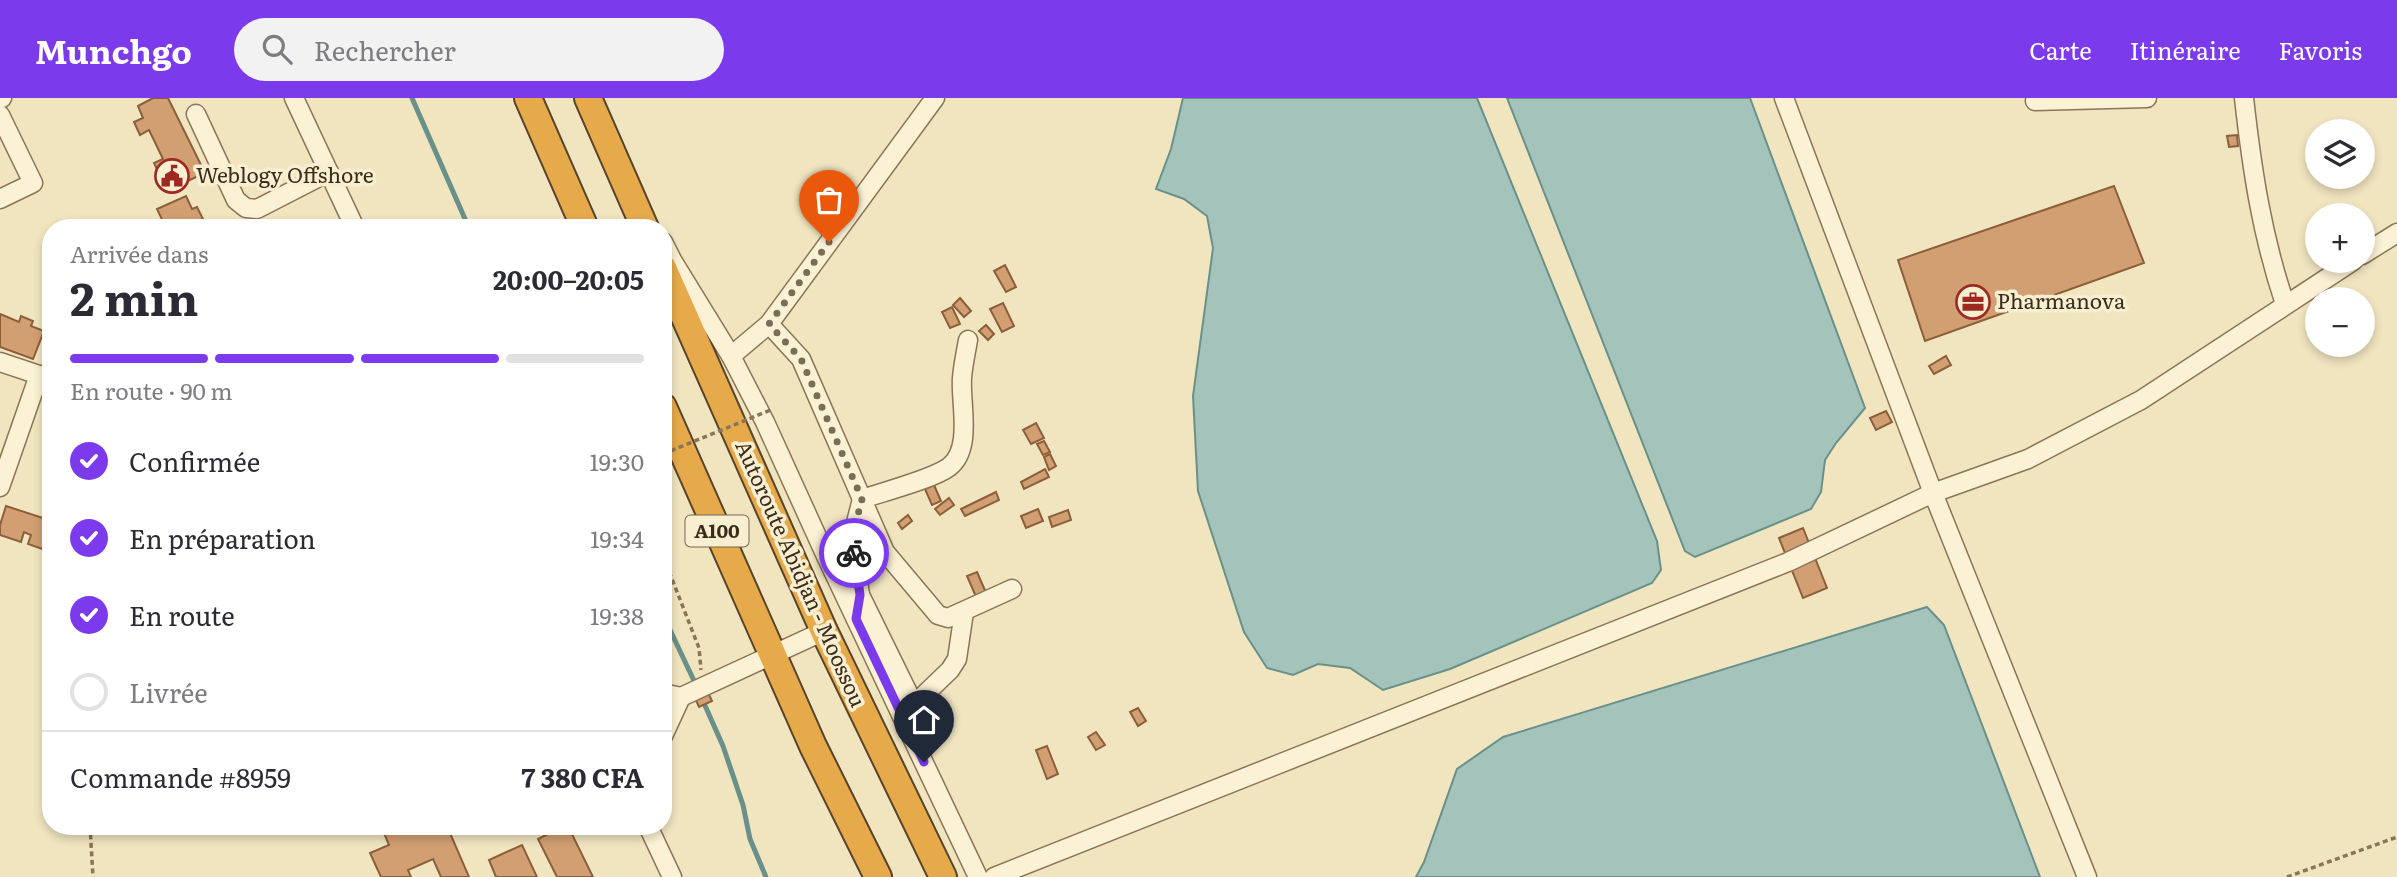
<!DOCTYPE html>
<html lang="fr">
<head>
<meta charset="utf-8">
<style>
  body { margin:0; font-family:Literata,serif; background:#f2f2f3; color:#2b2b33; height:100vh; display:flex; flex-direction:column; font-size:26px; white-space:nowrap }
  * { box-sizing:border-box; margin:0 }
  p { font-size:23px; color:#7c7c81 }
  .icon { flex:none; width:38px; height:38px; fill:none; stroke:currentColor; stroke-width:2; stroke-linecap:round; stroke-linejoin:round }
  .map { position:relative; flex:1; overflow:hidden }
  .details { position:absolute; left:42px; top:121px; width:630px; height:616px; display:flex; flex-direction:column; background:#fff; border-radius:28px; box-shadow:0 4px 10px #0003 }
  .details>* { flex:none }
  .buttons { position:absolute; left:2305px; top:21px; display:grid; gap:14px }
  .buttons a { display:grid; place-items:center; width:70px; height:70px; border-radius:50%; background:#fff; box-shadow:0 4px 10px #0003; font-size:35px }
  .pin { position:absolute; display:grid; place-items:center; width:60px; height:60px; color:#fff; margin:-72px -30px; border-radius:50% 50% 50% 0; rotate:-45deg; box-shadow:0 0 7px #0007 }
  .pin .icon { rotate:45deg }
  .courier { position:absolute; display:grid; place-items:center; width:70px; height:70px; margin:-35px; border:5px solid #7c3aed; border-radius:50%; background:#fff; color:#222; box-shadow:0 2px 9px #0007 }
  .summary em { font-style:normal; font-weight:700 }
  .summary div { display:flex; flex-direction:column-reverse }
  .summary { display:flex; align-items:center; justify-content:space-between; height:119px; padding:0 28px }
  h1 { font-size:46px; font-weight:700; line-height:52px }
  .bar { display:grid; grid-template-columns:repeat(4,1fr); gap:10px 7px; align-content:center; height:84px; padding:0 28px }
  .bar i { height:9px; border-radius:5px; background:#e1e1e2 }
  .bar .selected { background:#7c3aed }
  .bar p { grid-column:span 4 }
  .line { display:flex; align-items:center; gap:18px; padding:0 28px; border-top:2px solid #e1e1e2 }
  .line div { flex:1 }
  ol { padding:0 28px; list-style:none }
  li { display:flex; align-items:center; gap:21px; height:77px }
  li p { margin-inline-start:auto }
  li .icon { padding:7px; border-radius:50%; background:#7c3aed; color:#fff; stroke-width:4 }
  li:last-child { color:#7c7c81 }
  li i { width:38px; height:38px; border:4px solid #e1e1e2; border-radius:50% }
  header { display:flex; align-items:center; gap:42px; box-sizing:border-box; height:98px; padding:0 35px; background:#7c3aed; color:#fff }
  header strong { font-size:33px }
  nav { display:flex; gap:38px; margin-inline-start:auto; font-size:24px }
  .search { width:490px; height:63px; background:#f2f2f3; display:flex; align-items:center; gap:18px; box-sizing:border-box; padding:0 24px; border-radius:38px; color:#7c7c81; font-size:26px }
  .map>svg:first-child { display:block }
</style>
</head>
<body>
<header>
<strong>Munchgo</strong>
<div class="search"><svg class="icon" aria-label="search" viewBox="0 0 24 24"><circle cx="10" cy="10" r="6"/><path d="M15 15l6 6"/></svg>Rechercher</div>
<nav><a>Carte</a><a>Itinéraire</a><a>Favoris</a></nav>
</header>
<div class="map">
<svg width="2397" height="779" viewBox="0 0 2397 779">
  <rect width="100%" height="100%" fill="#f1e5c0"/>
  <g fill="#a3c3bb" stroke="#699189" stroke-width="2">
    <path d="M1183,0h294l180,443 4,29 -9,13 -202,86 -67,21 -33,-22 -32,-4 -25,11 -26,-7 -23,-36 -46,-141 -5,-95 20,-148 -6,-32 -23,-17 -28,-10 15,-40z"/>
    <path d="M1507,0h243l115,310 -29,35 -11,17 -4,32 -10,17 -116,48 -10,-6z"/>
    <path d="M1927,509l17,18 96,252h-624l8,-15 33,-93 46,-32z"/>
  </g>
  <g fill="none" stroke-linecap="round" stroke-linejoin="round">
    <g stroke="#699189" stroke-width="5">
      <path d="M412,0l57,130"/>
      <path d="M663,517l33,70"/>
      <path d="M703,603l20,45 20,59 7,34 16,38"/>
    </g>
  </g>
  <g fill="#d29f73" stroke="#8c5f3b" stroke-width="2">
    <path d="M153,0h15l37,75 -28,13 -8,-14 -9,4 -6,-13 9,-4 -14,-29 -9,5 -6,-13 9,-4 -5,-12z"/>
    <path d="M2237,37l1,11 -9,1 -2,-11z"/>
    <path d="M2114,88l30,77 -219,78 -27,-81z"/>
    <path d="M186,98l6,13 5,-2 6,12 -5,2 3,7h-35l-9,-19z"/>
    <path d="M1005,167l11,22 -10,5 -12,-21z"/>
    <path d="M960,200l11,13 -7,6 -11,-12z"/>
    <path d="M1003,205l11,23 -12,6 -12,-23z"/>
    <path d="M952,209l8,17 -10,4 -8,-16z"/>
    <path d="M0,216l19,8 2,-6 12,5 -2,5 13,5 -11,28 -33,-12z"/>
    <path d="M986,227l8,9 -6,6 -9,-9z"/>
    <path d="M1946,258l5,9 -17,9 -5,-8z"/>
    <path d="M1886,313l6,11 -16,8 -6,-12z"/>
    <path d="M1036,325l8,15 -13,6 -8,-14z"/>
    <path d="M1044,343l6,11 -7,3 -6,-11z"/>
    <path d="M1050,356l6,12 -7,4 -5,-13z"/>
    <path d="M1045,371l4,8 -25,12 -3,-7z"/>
    <path d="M934,387l7,16 -9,4 -7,-16z"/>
    <path d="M996,394l3,8 -34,16 -4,-7z"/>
    <path d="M949,400l5,7 -14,10 -5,-6z"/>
    <path d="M6,408l43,14 2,-6v38l-23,-8 3,-9 -7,-3 -3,10 -21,-7v-10z"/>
    <path d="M1038,411l5,12 -17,7 -5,-12z"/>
    <path d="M1068,412l3,10 -19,7 -3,-10z"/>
    <path d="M908,417l4,6 -10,8 -4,-6z"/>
    <path d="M1803,430l24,60 -24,10 -24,-60z"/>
    <path d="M977,474l10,23 -10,4 -10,-23z"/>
    <path d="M706,590l6,13 -13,6 -6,-13z"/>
    <path d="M1138,610l8,13 -8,5 -8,-14z"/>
    <path d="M1096,634l9,13 -9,5 -8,-13z"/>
    <path d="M1047,648l11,28 -11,5 -11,-29z"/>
    <path d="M381,728h66l22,51h-28l-8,-18 -25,11 3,7h-30l-11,-24 19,-8z"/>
    <path d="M564,728h4l25,51h-36l-19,-38z"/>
    <path d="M522,747l15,32h-41l-7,-17z"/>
  </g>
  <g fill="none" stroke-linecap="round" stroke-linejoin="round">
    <g stroke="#8b7557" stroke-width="21">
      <g id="minor">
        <path d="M294,0l61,130"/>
        <path d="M1784,0l149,395 154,384"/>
        <path d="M2244,0c8,72 18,138 41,206"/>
        <path d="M0,1l2,-1"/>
        <path d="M2035,3l112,-3"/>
        <path d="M196,16l40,86 10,8 11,1 72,-37"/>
        <path d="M0,17l33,68 -33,16"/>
        <path d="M663,144l9,18 59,96 34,66 60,132 153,323"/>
        <path d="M2362,157l35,-22"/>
        <path d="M769,226l32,35 84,193 53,63 10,3 64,-29"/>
        <path d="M731,258l38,-32 166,-226"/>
        <path d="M0,264l51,17"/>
        <path d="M0,389l39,-112"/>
        <path d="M860,497l54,110"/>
        <path d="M856,521l4,-24 -6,-46v-19l8,-31c21,-7 71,-20 87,-32 24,-18 11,-64 13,-89 1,-13 4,-26 6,-38"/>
        <path d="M663,595l18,4 143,-66"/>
        <path d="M902,618l48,-46 7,-11 7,-47"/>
        <path d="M663,638l18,-39"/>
        <path d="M648,728l24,51"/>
        <path d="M994,779l794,-315 145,-69 95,-34 113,-59 212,-139"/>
      </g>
    </g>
    <g stroke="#58432b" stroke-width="30">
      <g id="highway">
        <path d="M528,0l57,130"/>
        <path d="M588,0l57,130"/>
        <path d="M663,170l161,363 119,246"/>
        <path d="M663,309l150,339 65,131"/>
      </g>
    </g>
    <g stroke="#8b7557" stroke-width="3.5" stroke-dasharray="5 3.5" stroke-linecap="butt">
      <path d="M663,458l36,92 2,22"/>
      <path d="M90,728l3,51"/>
      <path d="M2287,779l110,-40"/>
    </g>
    <use href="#minor" stroke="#fbf1d4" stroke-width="18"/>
    <use href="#highway" stroke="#e6aa4a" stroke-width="26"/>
    <path stroke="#8b7557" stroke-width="3.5" stroke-dasharray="5 3.5" stroke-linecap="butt" d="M663,356l110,-45"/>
  </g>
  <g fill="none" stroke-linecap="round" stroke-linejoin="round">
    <path stroke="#7a6d55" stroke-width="7" stroke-dasharray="0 12.6" d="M829,144l-60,82 32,35 61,140 -8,31v23"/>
    <path stroke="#7c3aed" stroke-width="9" d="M854,455l6,42 -4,24 68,143"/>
  </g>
  <defs>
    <g id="civic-ring" transform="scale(1.75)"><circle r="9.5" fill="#f8eed0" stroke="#9e2822" stroke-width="1.5"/><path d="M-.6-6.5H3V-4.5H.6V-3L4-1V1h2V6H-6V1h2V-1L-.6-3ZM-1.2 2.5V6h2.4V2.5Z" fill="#9e2822"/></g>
    <g id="office-ring" transform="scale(1.75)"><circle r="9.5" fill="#f8eed0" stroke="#9e2822" stroke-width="1.5"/><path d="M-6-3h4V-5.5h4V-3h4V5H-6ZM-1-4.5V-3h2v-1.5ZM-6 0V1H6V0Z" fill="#9e2822"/></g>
  </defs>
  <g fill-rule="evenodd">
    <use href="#civic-ring" x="172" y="78"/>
    <use href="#office-ring" x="1973" y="204"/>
  </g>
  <g text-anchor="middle" stroke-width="7" stroke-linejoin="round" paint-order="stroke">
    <rect fill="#f8eed0" stroke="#736652" stroke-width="2" x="685.5" y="417.5" width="63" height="31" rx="5"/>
    <g font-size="19" font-weight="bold" fill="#3a2c1c">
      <text x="717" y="440">A100</text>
    </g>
    <g font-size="21" fill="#3a2c1c" stroke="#f8eed0" text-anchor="start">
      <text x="196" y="85">Weblogy Offshore</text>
      <text x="1997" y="211">Pharmanova</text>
    </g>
    <g font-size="21" fill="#3a2c1c" stroke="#f8eed0">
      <text transform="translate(800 476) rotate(66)" y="7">Autoroute Abidjan - Moossou</text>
    </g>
  </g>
</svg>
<div class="buttons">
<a><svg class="icon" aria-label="layers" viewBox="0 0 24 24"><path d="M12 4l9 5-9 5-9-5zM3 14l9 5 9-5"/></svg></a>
<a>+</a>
<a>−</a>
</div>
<div class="pin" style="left:829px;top:144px;background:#ea580c"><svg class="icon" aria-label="bag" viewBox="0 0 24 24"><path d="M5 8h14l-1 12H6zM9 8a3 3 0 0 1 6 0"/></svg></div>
<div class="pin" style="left:924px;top:664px;background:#1f2937"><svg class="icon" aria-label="home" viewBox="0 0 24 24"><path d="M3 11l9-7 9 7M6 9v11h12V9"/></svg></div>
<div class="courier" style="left:854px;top:455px"><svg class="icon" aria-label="bike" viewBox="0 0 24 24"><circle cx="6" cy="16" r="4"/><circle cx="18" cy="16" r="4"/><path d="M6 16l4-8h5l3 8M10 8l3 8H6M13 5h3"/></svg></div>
<section class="details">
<div class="summary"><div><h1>2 min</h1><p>Arrivée dans</p></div><em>20:00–20:05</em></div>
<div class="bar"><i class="selected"></i><i class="selected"></i><i class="selected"></i><i></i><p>En route · 90 m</p></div>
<ol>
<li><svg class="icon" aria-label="check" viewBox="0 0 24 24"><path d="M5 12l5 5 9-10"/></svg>Confirmée<p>19:30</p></li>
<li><svg class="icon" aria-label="check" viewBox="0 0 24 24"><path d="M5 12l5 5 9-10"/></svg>En préparation<p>19:34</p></li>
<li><svg class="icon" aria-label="check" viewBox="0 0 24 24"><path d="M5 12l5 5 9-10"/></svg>En route<p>19:38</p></li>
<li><i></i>Livrée</li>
</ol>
<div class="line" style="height:91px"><div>Commande #8959</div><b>7 380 CFA</b></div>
</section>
</div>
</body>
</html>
